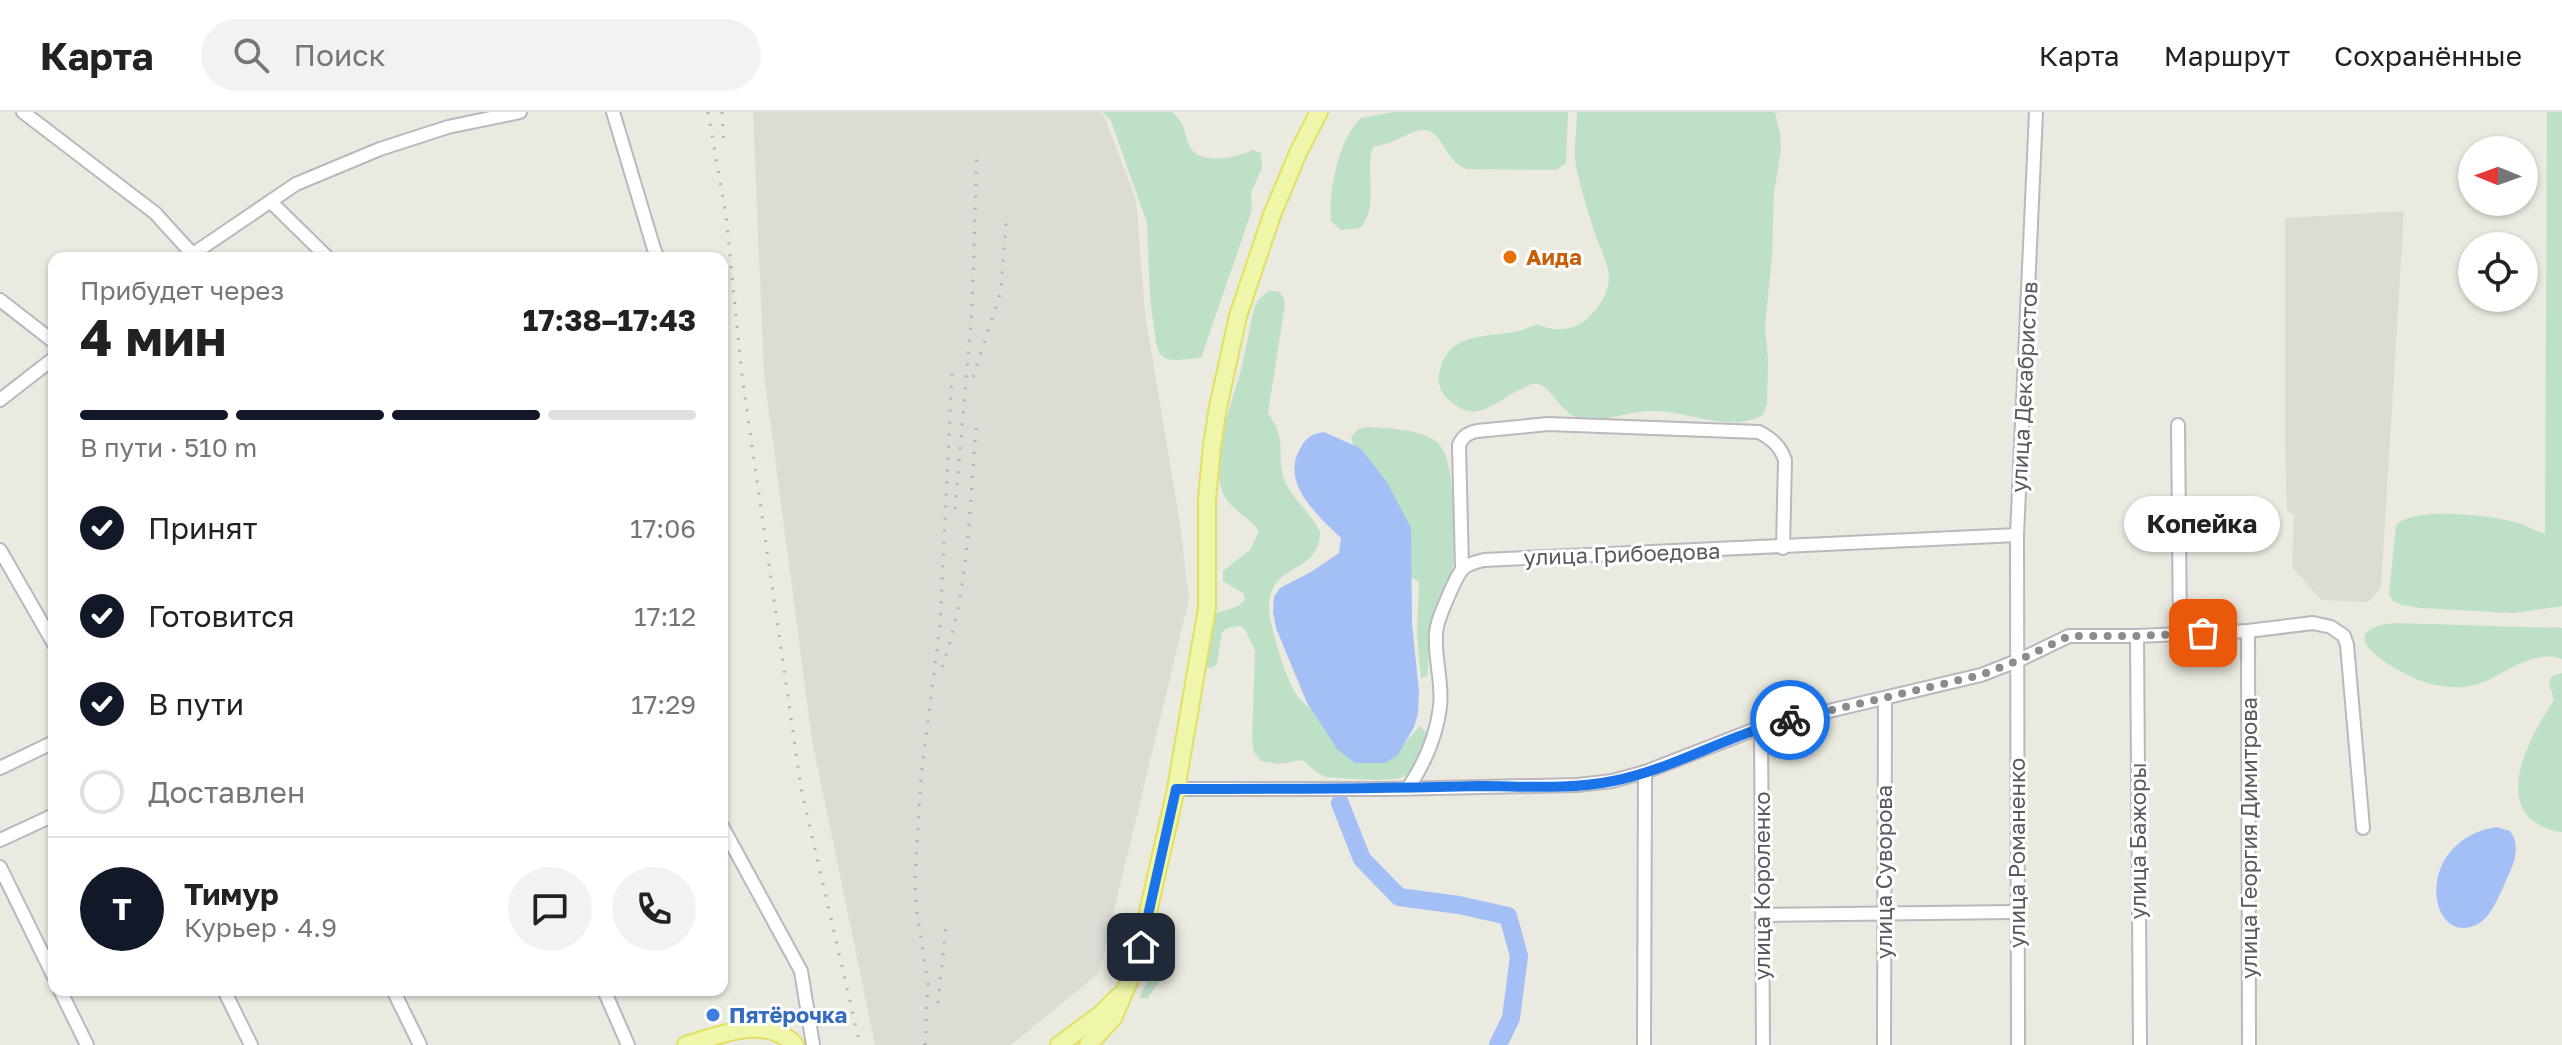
<!DOCTYPE html>
<html lang="ru">
<head>
<meta charset="utf-8">
<style>
  body { margin:0; font-family:"Golos Text",sans-serif; background:#f2f2f2; color:#222; height:100vh; display:flex; flex-direction:column; font-size:30px; white-space:nowrap }
  * { box-sizing:border-box; margin:0 }
  p { font-size:26px; color:#767676 }
  .icon { flex:none; width:44px; height:44px; fill:none; stroke:currentColor; stroke-width:2; stroke-linecap:round; stroke-linejoin:round }
  .map { position:relative; flex:1; overflow:hidden }
  .sheet { position:absolute; left:48px; top:140px; width:680px; height:744px; display:flex; flex-direction:column; background:#fff; border-radius:16px; box-shadow:0 2px 6px #0004 }
  .sheet>* { flex:none }
  .needle { width:52px; rotate:271deg }
  .buttons { position:absolute; left:2458px; top:24px; display:grid; gap:16px }
  .buttons a { display:grid; place-items:center; width:80px; height:80px; border-radius:50%; background:#fff; box-shadow:0 2px 6px #0004; font-size:40px }
  .pin { position:absolute; display:grid; place-items:center; width:68px; height:68px; color:#fff; margin:-34px; border-radius:16px; box-shadow:0 4px 12px #0006 }
  .courier { position:absolute; display:grid; place-items:center; width:80px; height:80px; margin:-40px; border:6px solid #1a73e8; border-radius:50%; background:#fff; color:#222; box-shadow:0 2px 10px #0007 }
  .bubble { position:absolute; height:56px; border-radius:28px; background:#fff; box-shadow:0 2px 6px #0004; font-size:26px; font-weight:700; line-height:56px; text-align:center }
  .head em { font-style:normal; font-weight:700 }
  .head div { display:flex; flex-direction:column-reverse }
  .head { display:flex; align-items:center; justify-content:space-between; height:136px; padding:0 32px }
  h1 { font-size:52px; font-weight:700; line-height:60px }
  .bar { display:grid; grid-template-columns:repeat(4,1fr); gap:12px 8px; align-content:center; height:96px; padding:0 32px }
  .bar i { height:10px; border-radius:6px; background:#e0e0e0 }
  .bar .on { background:#111827 }
  .bar p { grid-column:span 4 }
  .line { display:flex; align-items:center; gap:20px; padding:0 32px; border-top:2px solid #e0e0e0 }
  .line div { flex:1 }
  .round { display:grid; place-items:center; flex:none; width:84px; height:84px; border-radius:42px; background:#f2f2f2 }
  ol { padding:0 32px; list-style:none }
  li { display:flex; align-items:center; gap:24px; height:88px }
  li p { margin-inline-start:auto }
  li .icon { padding:8px; border-radius:50%; background:#111827; color:#fff; stroke-width:4 }
  li:last-child { color:#767676 }
  li i { width:44px; height:44px; border:4px solid #e0e0e0; border-radius:50% }
  header { display:flex; align-items:center; gap:48px; box-sizing:border-box; height:112px; padding:0 40px; background:#fff; border-bottom:2px solid #e0e0e0 }
  header strong { font-size:38px }
  nav { display:flex; gap:44px; margin-inline-start:auto; font-size:28px }
  .search { width:560px; height:72px; background:#f2f2f2; display:flex; align-items:center; gap:20px; box-sizing:border-box; padding:0 28px; border-radius:44px; color:#767676; font-size:30px }
  .map>svg:first-child { display:block }
</style>
</head>
<body>
<header>
<strong>Карта</strong>
<div class="search"><svg class="icon" aria-label="search" viewBox="0 0 24 24"><circle cx="10" cy="10" r="6"/><path d="M15 15l6 6"/></svg>Поиск</div>
<nav><a>Карта</a><a>Маршрут</a><a>Сохранённые</a></nav>
</header>
<div class="map">
<svg width="2562" height="933" viewBox="0 0 2562 933">
  <rect width="100%" height="100%" fill="#eaeae0"/>
  <g fill="#dcdcd5">
    <path d="M753,0h347l4,3 32,85 9,113 35,210 9,76 -90,374 -88,72h-136l-63,-305 -48,-366z"/>
    <path d="M2404,99l-23,377 -13,14 -47,-2 -29,-33 2,-52 -7,-4 -2,-72v-221z"/>
  </g>
  <g fill="#bee0c7">
    <path d="M1103,0h69c14,13 11,17 17,33 9,22 48,12 64,5l8,3 1,15 -11,25 1,17 -51,148 -25,2 -10,-1 -6,-5 -4,-11 -6,-46 -3,-74 -36,-102z"/>
    <path d="M1394,0h174l-2,51 -10,7 -90,-1c-11,-5 -16,-12 -22,-22 -16,-30 -31,-13 -53,-5 -6,3 -13,3 -18,5 -9,23 7,61 -13,81l-19,2 -10,-9c-3,-29 8,-83 30,-103z"/>
    <path d="M1577,0h198l5,22 1,17 -7,41 -2,64 -7,71 3,33 -1,44 -4,11c-35,19 -75,-5 -112,-4 -24,0 -49,13 -72,7 -19,-5 -27,-31 -41,-34 -7,-1 -11,2 -17,5 -28,13 -45,38 -74,9 -8,-8 -10,-18 -7,-28 9,-39 48,-32 79,-39 6,-1 12,-6 17,-6 3,-1 8,2 11,3 17,4 33,-1 44,-13 10,-10 18,-24 18,-38 -1,-14 -8,-27 -13,-40 -7,-23 -15,-47 -20,-70 -3,-17 1,-38 1,-55z"/>
    <path d="M2547,0h15v494l-48,7 -93,-5 -19,-3 -9,-4 -4,-6 7,-70c18,-19 94,-10 119,-3 10,3 20,8 30,12z"/>
    <path d="M1269,179h9l5,6 2,7 -17,109c21,30 7,38 16,66 6,18 28,35 36,53 0,35 -32,32 -46,54 -9,16 -4,33 0,49 5,18 13,48 25,63 25,28 65,39 98,53l23,-25 8,8c-2,10 -14,40 -25,43 -20,6 -55,1 -77,0l-8,-4 -16,-13 -23,4 -18,-3 -7,-9 -2,-11 3,-91 -10,-21 -5,-3 -13,2 -5,4 -5,32 -5,4 -7,-1 -3,-5 13,-48 23,-8 7,-6 -1,-6 -21,-13v-10l27,-21 9,-19c-10,-15 -30,-21 -37,-40 -12,-35 10,-87 19,-121 5,-20 8,-41 13,-61l4,-9z"/>
    <path d="M1368,315c22,1 47,2 66,13 24,14 19,93 20,119 -3,25 -19,47 -24,73 -4,14 0,30 -3,44l-6,2 -4,-44 2,-52 -17,-10 -51,-134 7,-9z"/>
    <path d="M2394,511l168,5v31c-36,-12 -64,25 -98,28 -16,1 -34,-2 -48,-8 -27,-12 -88,-48 -22,-56z"/>
    <path d="M2562,561v159c-11,-1 -20,-5 -29,-11 -36,-29 2,-92 21,-121l-5,-18 3,-6z"/>
    <path d="M1162,841l4,1c4,16 -10,31 -18,44h-9z"/>
  </g>
  <g fill="#a4bef6">
    <path d="M1324,320l36,16 27,34 24,46 1,96 7,67 -1,23 -4,13 -17,29 -12,7h-30l-17,-13 -31,-47 -31,-75 -3,-16 1,-15 6,-9 31,-16 28,-19 2,-15c-23,-22 -61,-55 -41,-89 6,-12 12,-15 24,-17z"/>
    <path d="M2496,715l14,4c12,16 3,35 -5,52 -6,13 -14,34 -27,41 -49,26 -68,-82 18,-97z"/>
  </g>
  <g fill="none" stroke-linecap="round" stroke-linejoin="round">
    <path stroke="#a4bef6" stroke-width="18" d="M1340,691l22,56 37,38 60,8 49,11 11,40 -8,62 -13,27"/>
    <g stroke="#b8b8be" stroke-width="16">
      <g id="minor">
        <path d="M23,0l132,101 41,45"/>
        <path d="M613,0l41,137 4,9"/>
        <path d="M271,90l57,56"/>
        <path d="M187,146l109,-74 84,-35 68,-22 72,-15"/>
        <path d="M0,188l54,42"/>
        <path d="M0,288l54,-42"/>
        <path d="M2178,313l2,209"/>
        <path d="M0,438l54,94"/>
        <path d="M1462,456l-3,-123c4,-9 9,-12 18,-14l71,-7 211,8c13,7 21,14 26,28l-2,88"/>
        <path d="M2248,519l1,414"/>
        <path d="M2137,524l3,409"/>
        <path d="M1761,615l2,318"/>
        <path d="M0,656l54,-26"/>
        <path d="M1408,676c17,-25 28,-50 32,-81 3,-25 -6,-49 -4,-74 1,-14 9,-28 14,-41 10,-21 10,-27 34,-32l533,-25"/>
        <path d="M1176,677h214l188,-4 34,-4 33,-9 116,-45 220,-52 36,-14 52,-25h68l111,-5 65,-8 18,4 13,9 3,9 16,183"/>
        <path d="M722,714l79,145 12,74"/>
        <path d="M0,728l54,-25"/>
        <path d="M0,755l54,110"/>
        <path d="M1763,803l253,-3"/>
        <path d="M60,878l27,55"/>
        <path d="M224,878l27,55"/>
        <path d="M393,878l27,55"/>
        <path d="M604,878l24,55"/>
        <path d="M1644,933l1,-273"/>
        <path d="M1884,933l1,-346"/>
        <path d="M2018,933l-1,-510 19,-423"/>
      </g>
    </g>
    <g stroke="#e3df61" stroke-width="20">
      <g id="major">
        <path d="M686,933c34,-10 80,-31 109,0"/>
        <path d="M1059,933l42,-31 18,-18"/>
        <path d="M1088,933l25,-27 23,-53 40,-176 31,-181v-109l5,-53 6,-39 20,-91 34,-101 26,-62 21,-41"/>
      </g>
    </g>
    <use href="#minor" stroke="#fff" stroke-width="12"/>
    <use href="#major" stroke="#f0f6a9" stroke-width="16"/>
    <g stroke="#b3b3b4" stroke-width="3" stroke-dasharray="2 10" stroke-linecap="butt">
      <path d="M708,0l18,103 16,161 59,412 59,257"/>
      <path d="M722,0l2,35"/>
      <path d="M973,265l28,-86 5,-70"/>
      <path d="M955,397l17,-198 5,-161"/>
      <path d="M942,555c28,-78 27,-166 35,-248"/>
      <path d="M938,891l8,-79"/>
      <path d="M925,933l3,-61 -12,-78 -1,-28 6,-101 19,-152 12,-252"/>
    </g>
  </g>
  <g fill="none" stroke-linecap="round" stroke-linejoin="round">
    <path stroke="#8c8c8d" stroke-width="8" stroke-dasharray="0 14.4" d="M1790,608l191,-45 36,-14 52,-25h68l66,-3"/>
    <path stroke="#1a73e8" stroke-width="10" d="M1141,835l35,-158c101,0 202,0 303,-3 44,0 91,4 134,-5 61,-12 116,-47 177,-61"/>
  </g>
  <circle fill="#e8710a" stroke="#fff" stroke-width="3" cx="1510" cy="145" r="8"/>
  <circle fill="#3f7fe0" stroke="#fff" stroke-width="3" cx="713" cy="903" r="8"/>
  <g text-anchor="middle" stroke-width="6" stroke-linejoin="round" paint-order="stroke">
    <g font-size="22" font-weight="bold" fill="#c56008" stroke="#fff" text-anchor="start">
      <text x="1526" y="153">Аида</text>
    </g>
    <g font-size="22" fill="#595a60" stroke="#fff">
      <text transform="translate(2024 275) rotate(-87)" y="8">улица Декабристов</text>
      <text transform="translate(1622 442) rotate(-2)" y="8">улица Грибоедова</text>
      <text transform="translate(2249 726) rotate(-90)" y="8">улица Георгия Димитрова</text>
      <text transform="translate(2138 729) rotate(-90)" y="8">улица Бажоры</text>
      <text transform="translate(2017 741) rotate(-90)" y="8">улица Романенко</text>
      <text transform="translate(1884 760) rotate(-90)" y="8">улица Суворова</text>
      <text transform="translate(1762 774) rotate(-90)" y="8">улица Короленко</text>
    </g>
    <g font-size="22" font-weight="bold" fill="#366cbe" stroke="#fff" text-anchor="start">
      <text x="729" y="911">Пятёрочка</text>
    </g>
  </g>
</svg>
<div class="buttons">
<a><svg class="needle" viewBox="-14 -14 28 28"><path d="M0-13l5 13h-10z" fill="#e53935"/><path d="M0 13l5-13h-10z" fill="#767676"/></svg></a>
<a><svg class="icon" aria-label="locate" viewBox="0 0 24 24"><circle cx="12" cy="12" r="6"/><path d="M12 2v4M12 18v4M2 12h4M18 12h4"/></svg></a>
</div>
<div class="pin" style="left:2203px;top:521px;background:#ea580c"><svg class="icon" aria-label="bag" viewBox="0 0 24 24"><path d="M5 8h14l-1 12H6zM9 8a3 3 0 0 1 6 0"/></svg></div>
<div class="pin" style="left:1141px;top:835px;background:#1f2937"><svg class="icon" aria-label="home" viewBox="0 0 24 24"><path d="M3 11l9-7 9 7M6 9v11h12V9"/></svg></div>
<div class="courier" style="left:1790px;top:608px"><svg class="icon" aria-label="bike" viewBox="0 0 24 24"><circle cx="6" cy="16" r="4"/><circle cx="18" cy="16" r="4"/><path d="M6 16l4-8h5l3 8M10 8l3 8H6M13 5h3"/></svg></div>
<div class="bubble" style="left:2124px;top:384px;width:156px">Копейка</div>
<section class="sheet">
<div class="head"><div><h1>4 мин</h1><p>Прибудет через</p></div><em>17:38–17:43</em></div>
<div class="bar"><i class="on"></i><i class="on"></i><i class="on"></i><i></i><p>В пути · 510 m</p></div>
<ol>
<li><svg class="icon" aria-label="check" viewBox="0 0 24 24"><path d="M5 12l5 5 9-10"/></svg>Принят<p>17:06</p></li>
<li><svg class="icon" aria-label="check" viewBox="0 0 24 24"><path d="M5 12l5 5 9-10"/></svg>Готовится<p>17:12</p></li>
<li><svg class="icon" aria-label="check" viewBox="0 0 24 24"><path d="M5 12l5 5 9-10"/></svg>В пути<p>17:29</p></li>
<li><i></i>Доставлен</li>
</ol>
<div class="line" style="height:144px"><b class="round" style="background:#111827;color:#fff">Т</b><div><b>Тимур</b><p>Курьер · 4.9</p></div><a class="round"><svg class="icon" aria-label="chat" viewBox="0 0 24 24"><path d="M4 5h16v11H9l-5 4z"/></svg></a><a class="round"><svg class="icon" aria-label="phone" viewBox="0 0 24 24"><path d="M5 4h4l2 5-3 2q2 4 5 5l2-3 5 2v4C11 20 4 13 5 4z"/></svg></a></div>
</section>
</div>
</body>
</html>
